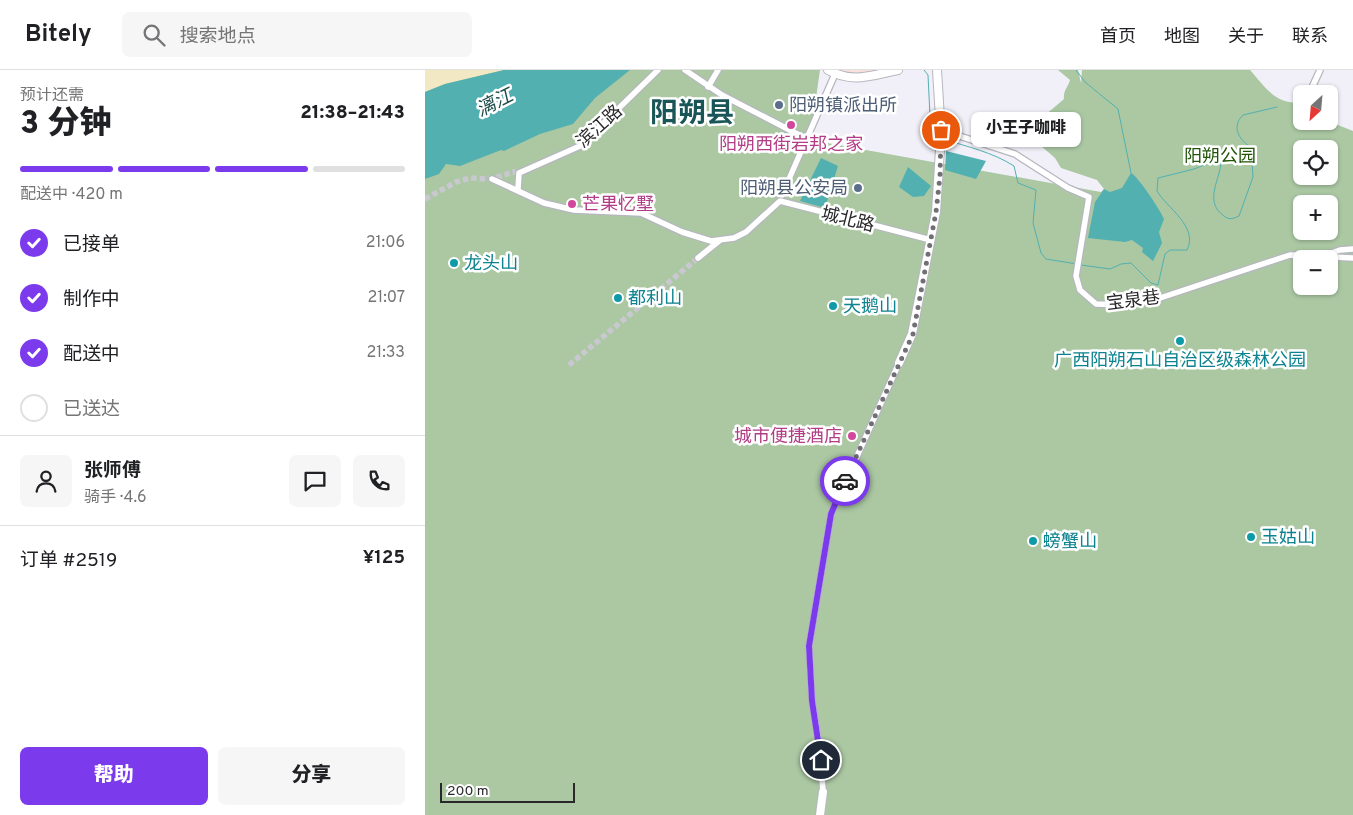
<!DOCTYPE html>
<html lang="zh">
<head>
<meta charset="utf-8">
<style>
  body { margin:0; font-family:Overpass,"Noto Sans SC",sans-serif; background:#f6f6f6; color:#202124; height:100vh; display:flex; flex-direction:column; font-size:19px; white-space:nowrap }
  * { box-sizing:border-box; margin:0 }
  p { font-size:16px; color:#757577 }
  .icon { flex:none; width:28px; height:28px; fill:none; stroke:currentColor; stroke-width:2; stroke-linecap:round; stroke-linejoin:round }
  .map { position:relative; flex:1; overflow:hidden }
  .drawer { display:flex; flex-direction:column; background:#fff; width:425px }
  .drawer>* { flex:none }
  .needle { width:32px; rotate:206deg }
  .controls { position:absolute; left:868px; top:15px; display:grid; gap:10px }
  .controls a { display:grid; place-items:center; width:45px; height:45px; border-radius:8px; background:#fff; box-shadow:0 1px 4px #0004; font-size:25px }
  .scale { position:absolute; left:15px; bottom:12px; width:135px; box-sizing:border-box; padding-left:5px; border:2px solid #29292c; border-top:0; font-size:14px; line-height:18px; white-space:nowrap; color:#29292c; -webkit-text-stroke:4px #fff; paint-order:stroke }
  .pin { position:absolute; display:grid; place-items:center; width:42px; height:42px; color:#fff; margin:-21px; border:2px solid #fff; border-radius:50%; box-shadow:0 1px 5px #0007 }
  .courier { position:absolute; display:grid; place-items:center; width:50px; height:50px; margin:-25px; border:4px solid #7c3aed; border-radius:50%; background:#fff; color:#222; box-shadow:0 1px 6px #0007 }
  .bubble { position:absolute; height:35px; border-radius:8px; background:#fff; box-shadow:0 1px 4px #0004; font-size:16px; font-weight:800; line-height:35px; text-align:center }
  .headline em { font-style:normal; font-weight:800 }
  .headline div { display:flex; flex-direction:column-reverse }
  .headline { display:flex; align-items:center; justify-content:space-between; height:85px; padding:0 20px }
  h1 { font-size:32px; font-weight:800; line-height:38px }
  .bar { display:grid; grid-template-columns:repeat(4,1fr); gap:8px 5px; align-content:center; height:60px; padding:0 20px }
  .bar i { height:6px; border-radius:4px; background:#e0e0e0 }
  .bar .selected { background:#7c3aed }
  .bar p { grid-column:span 4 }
  .line { display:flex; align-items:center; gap:12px; padding:0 20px; border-top:1px solid #e0e0e0 }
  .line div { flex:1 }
  .round { display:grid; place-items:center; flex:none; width:52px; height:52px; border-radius:8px; background:#f6f6f6 }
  ol { padding:0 20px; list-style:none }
  li { display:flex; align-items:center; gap:15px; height:55px }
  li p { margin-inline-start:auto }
  li .icon { padding:5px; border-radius:50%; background:#7c3aed; color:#fff; stroke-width:4 }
  li:last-child { color:#757577 }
  li i { width:28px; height:28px; border:2px solid #e0e0e0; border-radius:50% }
  .cta { display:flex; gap:10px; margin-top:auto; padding:10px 20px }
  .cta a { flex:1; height:58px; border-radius:8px; background:#7c3aed; color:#fff; font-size:20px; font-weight:800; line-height:58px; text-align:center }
  .cta a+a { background:#f6f6f6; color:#202124 }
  header { display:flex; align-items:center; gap:30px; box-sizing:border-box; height:70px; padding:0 25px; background:#fff; border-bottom:1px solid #e0e0e0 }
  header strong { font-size:24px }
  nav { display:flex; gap:28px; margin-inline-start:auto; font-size:18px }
  .search { width:350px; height:45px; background:#f6f6f6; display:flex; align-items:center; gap:12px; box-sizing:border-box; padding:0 18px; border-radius:8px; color:#757577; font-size:19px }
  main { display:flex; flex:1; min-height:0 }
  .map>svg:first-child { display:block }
</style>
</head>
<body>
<header>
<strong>Bitely</strong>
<div class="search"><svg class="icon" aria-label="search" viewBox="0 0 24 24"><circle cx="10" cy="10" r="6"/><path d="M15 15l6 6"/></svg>搜索地点</div>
<nav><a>首页</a><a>地图</a><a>关于</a><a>联系</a></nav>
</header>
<main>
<section class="drawer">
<div class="headline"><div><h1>3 分钟</h1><p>预计还需</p></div><em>21:38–21:43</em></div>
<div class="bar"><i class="selected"></i><i class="selected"></i><i class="selected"></i><i></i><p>配送中 · 420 m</p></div>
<ol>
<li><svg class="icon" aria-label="check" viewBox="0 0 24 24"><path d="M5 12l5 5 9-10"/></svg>已接单<p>21:06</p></li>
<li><svg class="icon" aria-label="check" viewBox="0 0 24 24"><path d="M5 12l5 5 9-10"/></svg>制作中<p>21:07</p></li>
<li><svg class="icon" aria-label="check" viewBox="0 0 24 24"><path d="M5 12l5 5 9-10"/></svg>配送中<p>21:33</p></li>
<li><i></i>已送达</li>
</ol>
<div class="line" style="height:90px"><a class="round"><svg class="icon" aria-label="person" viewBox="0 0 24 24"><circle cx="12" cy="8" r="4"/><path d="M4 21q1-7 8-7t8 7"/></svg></a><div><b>张师傅</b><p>骑手 · 4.6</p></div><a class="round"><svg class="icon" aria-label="chat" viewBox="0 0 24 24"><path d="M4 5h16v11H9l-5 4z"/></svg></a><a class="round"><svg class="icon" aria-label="phone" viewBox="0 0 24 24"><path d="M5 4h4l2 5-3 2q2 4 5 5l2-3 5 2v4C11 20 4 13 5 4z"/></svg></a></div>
<div class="line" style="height:65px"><div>订单 #2519</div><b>¥125</b></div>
<div class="cta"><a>帮助</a><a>分享</a></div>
</section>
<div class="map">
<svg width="928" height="745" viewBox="0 0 928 745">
  <rect width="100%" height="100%" fill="#f1f0f9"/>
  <path fill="#fbe1dd" d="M409,0h47l-26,5z"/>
  <path fill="#abc8a3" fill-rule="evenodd" d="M0,0h395l-10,70 291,52 3,-3 -7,-9 -36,-12 -6,-10 -15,-13 -3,-9 2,-10 5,-10 20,-17c-1,-8 4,-12 6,-19l-12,-10h20l3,13 1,-13h168c17,19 24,33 51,33v18l32,2 20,8v684h-928zM876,79h28v27h-28zM876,134h28v27h-28zM876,189h28v27h-28z"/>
  <path fill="#f2e8c3" d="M0,0h79l-59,14 -20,8z"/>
  <g fill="#52b0b0">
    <path d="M79,0h126l-35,28 -22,26 -33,10 -36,17 -3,-1 -41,16 -14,-2 -7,10 -14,5v-87l20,-8z"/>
    <path d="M521,81l40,10 -10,18 -31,-9z"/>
    <path d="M396,88l17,8 -13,42 -25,-7z"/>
    <path d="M483,97l23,19 -7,10 -11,1 -14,-10z"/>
    <path d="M706,103c6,2 30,38 33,46l-5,13 3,11 -9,18 -11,-9 1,-4 -11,-8 -7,2 -37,-4 7,-36 9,-13 6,3 12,-4z"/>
  </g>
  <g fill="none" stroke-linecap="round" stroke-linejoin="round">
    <g stroke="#52b0b0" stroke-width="1">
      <path d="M499,0l4,5 3,62 6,1"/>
      <path d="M651,0l9,12 33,27 13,64"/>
      <path d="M518,69c25,8 49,13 71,27l4,17 18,7 -3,33 8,30 5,6 31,5"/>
      <path d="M656,195l29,4 11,-5 10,-1 20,20 7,2 7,-31 5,-4h17c12,-23 -21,-43 -30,-59l1,-13 36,-9 23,-9 4,4c-2,17 -17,38 3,52 5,4 9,3 15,0l14,-39 -2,-30c-12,-7 -20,-20 -8,-32l34,-8"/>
    </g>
    <g stroke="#c9c8d0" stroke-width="5.5" stroke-dasharray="5.5 3" stroke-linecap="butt">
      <path d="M0,129l31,-17 15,-4 21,1 21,-7 6,1"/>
      <path d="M144,295l129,-107"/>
    </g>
    <g stroke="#b6b6bf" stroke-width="8">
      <g id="street">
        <path d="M260,0l37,25 85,44"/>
        <path d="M283,17l10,-17"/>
        <path d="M884,24l11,-24"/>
        <path d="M516,60l74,24 53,34 21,9 -13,79 4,14 16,14 26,1 32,-5 136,-45 63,3"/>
        <path d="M67,109l52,24 30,7 67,3 41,19 29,9 23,-3 12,-6 34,-31 151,39"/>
        <path d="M93,119l1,-16 61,-27 78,-76"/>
        <path d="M349,122l8,3 53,-121 -3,-2"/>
        <path d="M901,185l14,-5 13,-1"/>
        <path d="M273,188l21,-17"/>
        <path d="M398,722l-3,-42 -8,-49 -3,-55 22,-132 68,-151"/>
      </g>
    </g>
    <g stroke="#b6b6bf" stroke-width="10">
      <g id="secondary">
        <path d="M403,0c25,14 44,5 70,0"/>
        <path d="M474,293l13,-29 24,-122 5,-78 -4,-64"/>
        <path d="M395,745l3,-23"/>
      </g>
    </g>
    <use href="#street" stroke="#fff" stroke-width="5.5"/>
    <use href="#secondary" stroke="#fff" stroke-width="8"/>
  </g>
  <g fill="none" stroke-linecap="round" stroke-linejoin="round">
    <path stroke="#6f6f74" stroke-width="5" stroke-dasharray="0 9" d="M420,411l68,-147 23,-122 4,-36 1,-46"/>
    <path stroke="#7c3aed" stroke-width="6" d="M396,690l-9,-59 -3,-55 22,-132 14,-33"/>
  </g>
  <g fill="#5c6f8a" stroke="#fff" stroke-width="2">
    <circle cx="354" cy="35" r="5"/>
    <circle cx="433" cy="118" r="5"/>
  </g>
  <g fill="#d1479c" stroke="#fff" stroke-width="2">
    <circle cx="366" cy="55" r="5"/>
    <circle cx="147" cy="134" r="5"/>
    <circle cx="427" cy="366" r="5"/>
  </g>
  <g fill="#0f9aa8" stroke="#fff" stroke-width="2">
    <circle cx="29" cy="193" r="5"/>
    <circle cx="193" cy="228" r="5"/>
    <circle cx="408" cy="236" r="5"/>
    <circle cx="755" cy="271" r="5"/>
    <circle cx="826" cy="467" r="5"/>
    <circle cx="608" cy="471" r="5"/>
  </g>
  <g text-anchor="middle" stroke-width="5" stroke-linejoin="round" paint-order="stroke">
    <g font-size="18" fill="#4e5e75" stroke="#fff" text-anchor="start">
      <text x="364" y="41">阳朔镇派出所</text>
      <text x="423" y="124" text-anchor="end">阳朔县公安局</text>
    </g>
    <g font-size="18" fill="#29292c" stroke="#fff">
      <text transform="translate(174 56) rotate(-42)" y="6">滨江路</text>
      <text transform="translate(423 149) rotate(14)" y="6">城北路</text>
      <text transform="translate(708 230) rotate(-7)" y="6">宝泉巷</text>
    </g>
    <g font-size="18" fill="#b23c85" stroke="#fff">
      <text x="366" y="80">阳朔西街岩邦之家</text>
      <text x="157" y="140" text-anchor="start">芒果·忆墅</text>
      <text x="417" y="372" text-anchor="end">城市便捷酒店</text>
    </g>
    <g font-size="18" fill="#205507" stroke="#fff">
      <text x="795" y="92">阳朔公园</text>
    </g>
    <g font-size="18" fill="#0d838f" stroke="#fff" text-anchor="start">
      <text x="39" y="199">龙头山</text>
      <text x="203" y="234">都利山</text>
      <text x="418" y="242">天鹅山</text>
      <text x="755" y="296" text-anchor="middle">广西阳朔石山自治区级森林公园</text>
      <text x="836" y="473">玉姑山</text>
      <text x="618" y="477">螃蟹山</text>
    </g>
    <g font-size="19" font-style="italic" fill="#224d4d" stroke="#fff">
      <text transform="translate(69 32) rotate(-27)" y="7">漓江</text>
    </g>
    <g font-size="28" font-weight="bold" fill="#1a5657" stroke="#fff">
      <text x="267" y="52">阳朔县</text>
    </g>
  </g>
</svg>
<div class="controls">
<a><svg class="needle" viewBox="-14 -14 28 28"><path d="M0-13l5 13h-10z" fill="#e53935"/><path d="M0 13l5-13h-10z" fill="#757577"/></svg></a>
<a><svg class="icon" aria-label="locate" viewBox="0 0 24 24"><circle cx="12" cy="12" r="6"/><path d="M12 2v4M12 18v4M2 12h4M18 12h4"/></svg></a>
<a>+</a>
<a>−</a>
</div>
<div class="scale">200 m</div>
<div class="pin" style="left:516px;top:60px;background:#ea580c"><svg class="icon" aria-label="bag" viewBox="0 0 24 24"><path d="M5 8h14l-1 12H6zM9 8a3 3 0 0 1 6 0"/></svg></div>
<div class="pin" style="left:396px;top:690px;background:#1f2937"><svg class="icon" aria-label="home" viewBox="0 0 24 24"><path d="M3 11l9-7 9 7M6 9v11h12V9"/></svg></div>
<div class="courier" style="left:420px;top:411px"><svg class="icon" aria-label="car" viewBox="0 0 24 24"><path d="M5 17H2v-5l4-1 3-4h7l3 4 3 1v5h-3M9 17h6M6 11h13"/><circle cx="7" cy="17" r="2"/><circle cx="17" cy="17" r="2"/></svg></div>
<div class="bubble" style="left:546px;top:42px;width:110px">小王子咖啡</div>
</div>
</main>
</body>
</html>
